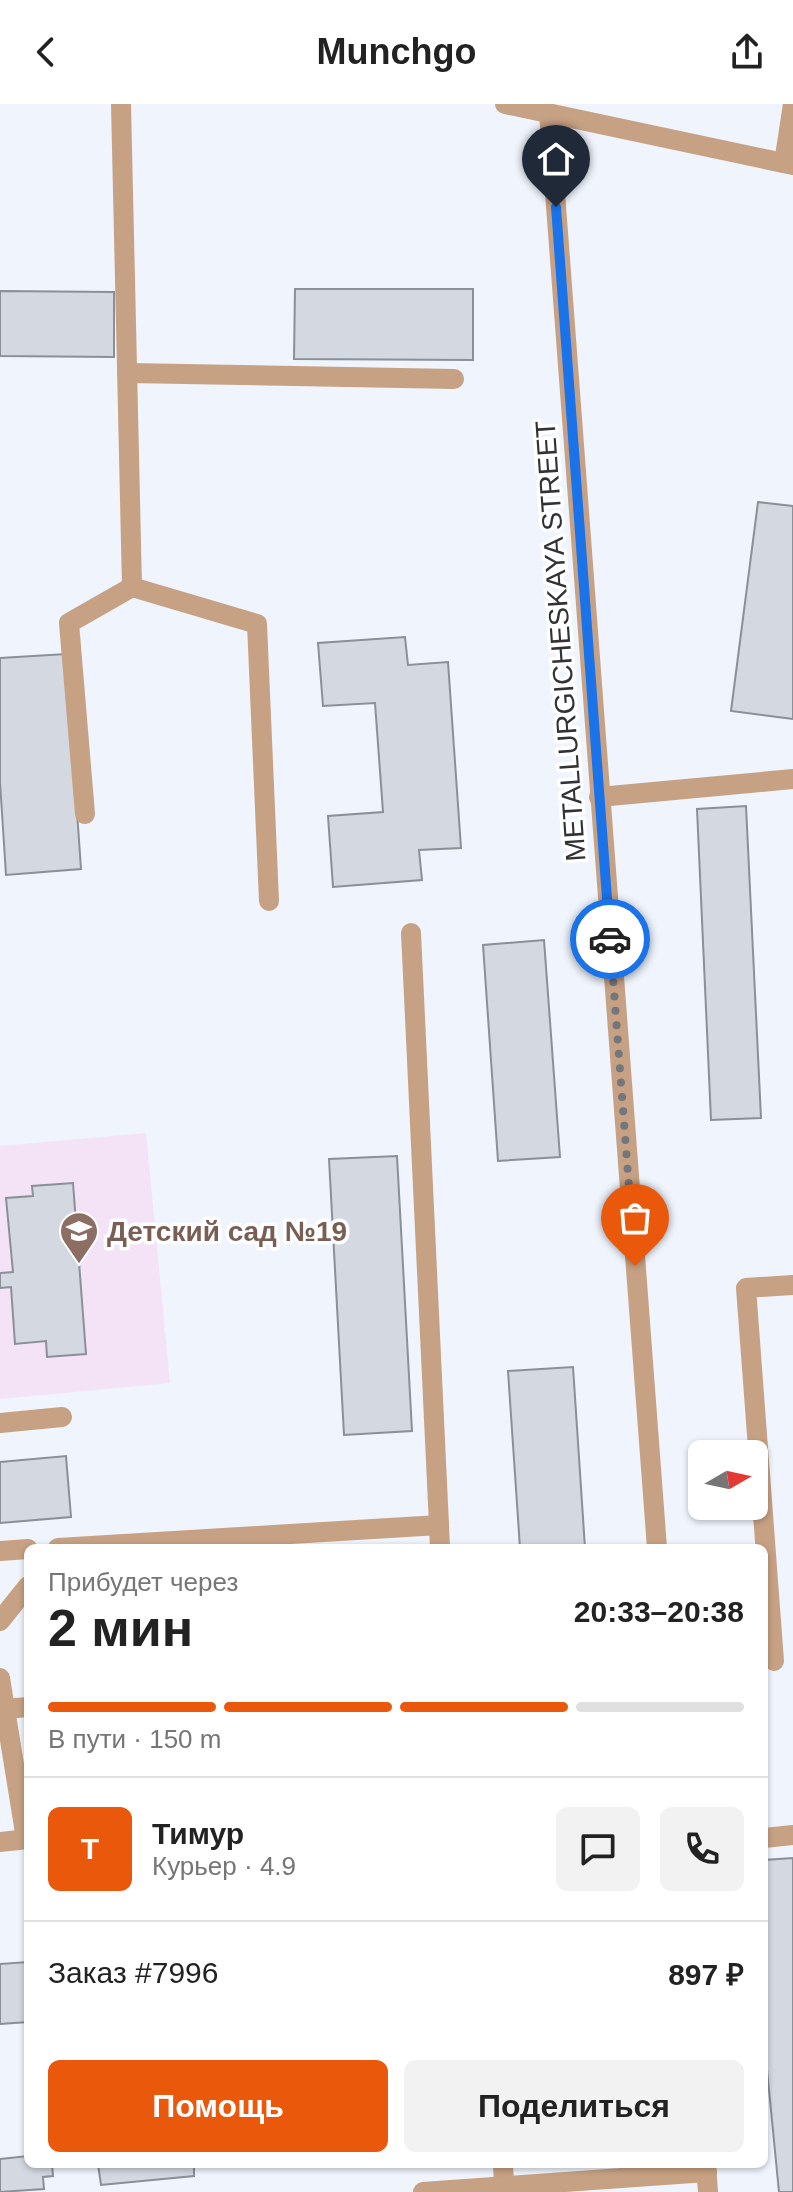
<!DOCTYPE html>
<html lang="ru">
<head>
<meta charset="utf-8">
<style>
  body { margin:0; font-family:Arial,sans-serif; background:#f2f2f2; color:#222; height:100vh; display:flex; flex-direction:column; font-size:30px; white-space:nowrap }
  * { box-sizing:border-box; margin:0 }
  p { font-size:26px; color:#767676 }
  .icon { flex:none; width:44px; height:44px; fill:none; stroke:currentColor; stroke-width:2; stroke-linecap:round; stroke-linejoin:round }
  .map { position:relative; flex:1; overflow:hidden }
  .side { position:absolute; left:24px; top:1440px; width:744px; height:624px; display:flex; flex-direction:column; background:#fff; border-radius:12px; box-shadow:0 2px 6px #0004 }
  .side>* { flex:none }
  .needle { width:52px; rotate:81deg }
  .buttons { position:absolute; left:688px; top:1336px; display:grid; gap:16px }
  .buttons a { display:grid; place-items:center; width:80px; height:80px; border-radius:12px; background:#fff; box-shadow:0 2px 6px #0004; font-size:40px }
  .pin { position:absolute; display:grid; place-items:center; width:68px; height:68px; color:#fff; margin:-82px -34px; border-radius:50% 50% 50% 0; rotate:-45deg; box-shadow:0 0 8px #0007 }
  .pin .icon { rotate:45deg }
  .courier { position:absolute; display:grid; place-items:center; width:80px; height:80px; margin:-40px; border:6px solid #1a73e8; border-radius:50%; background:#fff; color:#222; box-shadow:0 2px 10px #0007 }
  .overview em { font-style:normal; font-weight:700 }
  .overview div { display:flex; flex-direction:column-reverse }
  .overview { display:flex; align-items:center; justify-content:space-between; height:136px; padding:0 24px }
  h1 { font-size:52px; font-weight:700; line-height:60px }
  .bar { display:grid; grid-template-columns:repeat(4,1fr); gap:12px 8px; align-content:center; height:96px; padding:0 24px }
  .bar i { height:10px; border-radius:6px; background:#e0e0e0 }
  .bar .on { background:#ea580c }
  .bar p { grid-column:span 4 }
  .line { display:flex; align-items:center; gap:20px; padding:0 24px; border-top:2px solid #e0e0e0 }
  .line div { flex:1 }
  .round { display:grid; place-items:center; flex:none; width:84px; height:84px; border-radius:12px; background:#f2f2f2 }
  .action { display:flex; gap:16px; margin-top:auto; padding:16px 24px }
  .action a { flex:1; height:92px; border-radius:12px; background:#ea580c; color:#fff; font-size:32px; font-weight:700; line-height:92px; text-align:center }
  .action a+a { background:#f2f2f2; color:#222 }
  header { display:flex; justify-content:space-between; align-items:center; height:104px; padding:0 24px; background:#fff; font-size:36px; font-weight:700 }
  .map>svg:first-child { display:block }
</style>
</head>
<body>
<header><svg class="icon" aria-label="back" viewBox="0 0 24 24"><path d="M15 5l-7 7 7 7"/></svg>Munchgo<svg class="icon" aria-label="share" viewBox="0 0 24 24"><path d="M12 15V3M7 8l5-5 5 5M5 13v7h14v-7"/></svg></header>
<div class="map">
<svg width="793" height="2088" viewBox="0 0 793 2088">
  <rect width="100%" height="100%" fill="#eff4fd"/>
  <path fill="#f4e3f6" d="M146,1029l24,250 -170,16v-253z"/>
  <g fill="#d3d8e1" stroke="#8b8f97" stroke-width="2">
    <path d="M295,185h178v71l-179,-1z"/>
    <path d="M0,187l114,1v65l-114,-1z"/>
    <path d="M758,398l35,4v213l-62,-8z"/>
    <path d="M405,533l3,28 40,-3 13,186 -42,2 3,30 -89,7 -5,-71 55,-4 -8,-109 -52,3 -5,-63z"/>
    <path d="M66,550l15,215 -75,6 -6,-93v-124z"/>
    <path d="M746,702l15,312 -50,2 -14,-311z"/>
    <path d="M544,836l16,217 -62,4 -15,-216z"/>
    <path d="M397,1052l15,275 -68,4 -15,-276z"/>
    <path d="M73,1079l13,171 -39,3 -1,-16 -31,3 -4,-57 -11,1v-15l13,-1 -7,-74 27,-2 -1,-10z"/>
    <path d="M573,1263l12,181h-65l-12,-177z"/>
    <path d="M66,1352l5,61 -71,6v-61z"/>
    <path d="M793,1754v334h-14l-15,-153v-179z"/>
    <path d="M28,1858v60l-28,2v-60z"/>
    <path d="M28,2052v8h24l1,12 -10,1 1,12 -44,3v-33z"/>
    <path d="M98,2060h96v12l-93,9z"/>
  </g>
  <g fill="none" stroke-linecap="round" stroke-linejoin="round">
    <g stroke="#c7a183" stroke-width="20">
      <path d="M121,0l11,483 125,37 12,277"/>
      <path d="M784,59l9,-59"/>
      <path d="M127,269l327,6"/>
      <path d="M599,693l194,-18"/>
      <path d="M85,710l-16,-191 63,-36"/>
      <path d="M411,829l28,592"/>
      <path d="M0,1319l62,-6"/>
      <path d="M58,1444l381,-23 1,23"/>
      <path d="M0,1447l28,-2"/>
      <path d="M0,1517l28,-35"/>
      <path d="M774,1557l-28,-373 47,-3"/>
      <path d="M0,1574l26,161"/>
      <path d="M5,1605l23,-2"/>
      <path d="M764,1734l29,-3"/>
      <path d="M503,2060l1,22"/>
    </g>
    <path stroke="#c7a183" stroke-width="20" d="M423,2088l284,-20"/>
    <g stroke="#c7a183" stroke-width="20">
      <path d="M505,0l288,61"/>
      <path d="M549,9l108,1435"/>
      <path d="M0,1738l28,-3"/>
      <path d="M706,2060l2,28"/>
    </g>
  </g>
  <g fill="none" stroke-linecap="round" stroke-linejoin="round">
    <path stroke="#73767b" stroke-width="8" stroke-dasharray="0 14.4" d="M610,835l25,327"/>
    <path stroke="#1a73e8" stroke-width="10" d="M556,103l54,732"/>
  </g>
  <defs>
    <g id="school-pin" transform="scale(2)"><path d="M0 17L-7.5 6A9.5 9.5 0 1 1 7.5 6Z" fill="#8d6e63" stroke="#fff"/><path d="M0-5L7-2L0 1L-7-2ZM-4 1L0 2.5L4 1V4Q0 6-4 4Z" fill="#fff"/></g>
  </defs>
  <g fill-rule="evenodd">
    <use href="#school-pin" x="79" y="1127"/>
  </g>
  <g text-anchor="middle" stroke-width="7" stroke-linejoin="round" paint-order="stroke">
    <g font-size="28" fill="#303235" stroke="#fff">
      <text transform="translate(560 537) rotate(-94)" y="10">METALLURGICHESKAYA STREET</text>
    </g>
    <g font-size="28" font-weight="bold" fill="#785e54" stroke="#fff" text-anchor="start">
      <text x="107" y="1137">Детский сад №19</text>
    </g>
  </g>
</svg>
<div class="buttons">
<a><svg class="needle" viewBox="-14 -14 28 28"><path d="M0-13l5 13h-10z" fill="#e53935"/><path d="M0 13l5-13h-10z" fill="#767676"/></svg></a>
</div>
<div class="pin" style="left:635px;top:1162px;background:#ea580c"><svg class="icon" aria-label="bag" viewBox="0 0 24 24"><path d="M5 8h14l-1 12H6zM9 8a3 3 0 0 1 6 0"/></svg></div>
<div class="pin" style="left:556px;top:103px;background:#1f2937"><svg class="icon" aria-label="home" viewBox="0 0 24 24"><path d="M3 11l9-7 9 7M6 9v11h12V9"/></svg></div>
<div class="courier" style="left:610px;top:835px"><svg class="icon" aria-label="car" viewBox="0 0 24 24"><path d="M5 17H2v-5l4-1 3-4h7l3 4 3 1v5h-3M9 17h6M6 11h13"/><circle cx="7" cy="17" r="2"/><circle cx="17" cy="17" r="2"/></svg></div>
<section class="side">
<div class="overview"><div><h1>2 мин</h1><p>Прибудет через</p></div><em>20:33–20:38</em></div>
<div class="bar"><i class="on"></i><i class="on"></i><i class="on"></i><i></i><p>В пути · 150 m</p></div>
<div class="line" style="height:144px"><b class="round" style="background:#ea580c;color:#fff">Т</b><div><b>Тимур</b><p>Курьер · 4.9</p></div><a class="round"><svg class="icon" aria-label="chat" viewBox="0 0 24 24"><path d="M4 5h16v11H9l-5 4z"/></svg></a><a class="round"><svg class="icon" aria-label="phone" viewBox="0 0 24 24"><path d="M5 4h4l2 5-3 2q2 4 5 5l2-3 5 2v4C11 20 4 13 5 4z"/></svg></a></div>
<div class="line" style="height:104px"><div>Заказ #7996</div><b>897 ₽</b></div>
<div class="action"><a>Помощь</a><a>Поделиться</a></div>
</section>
</div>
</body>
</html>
